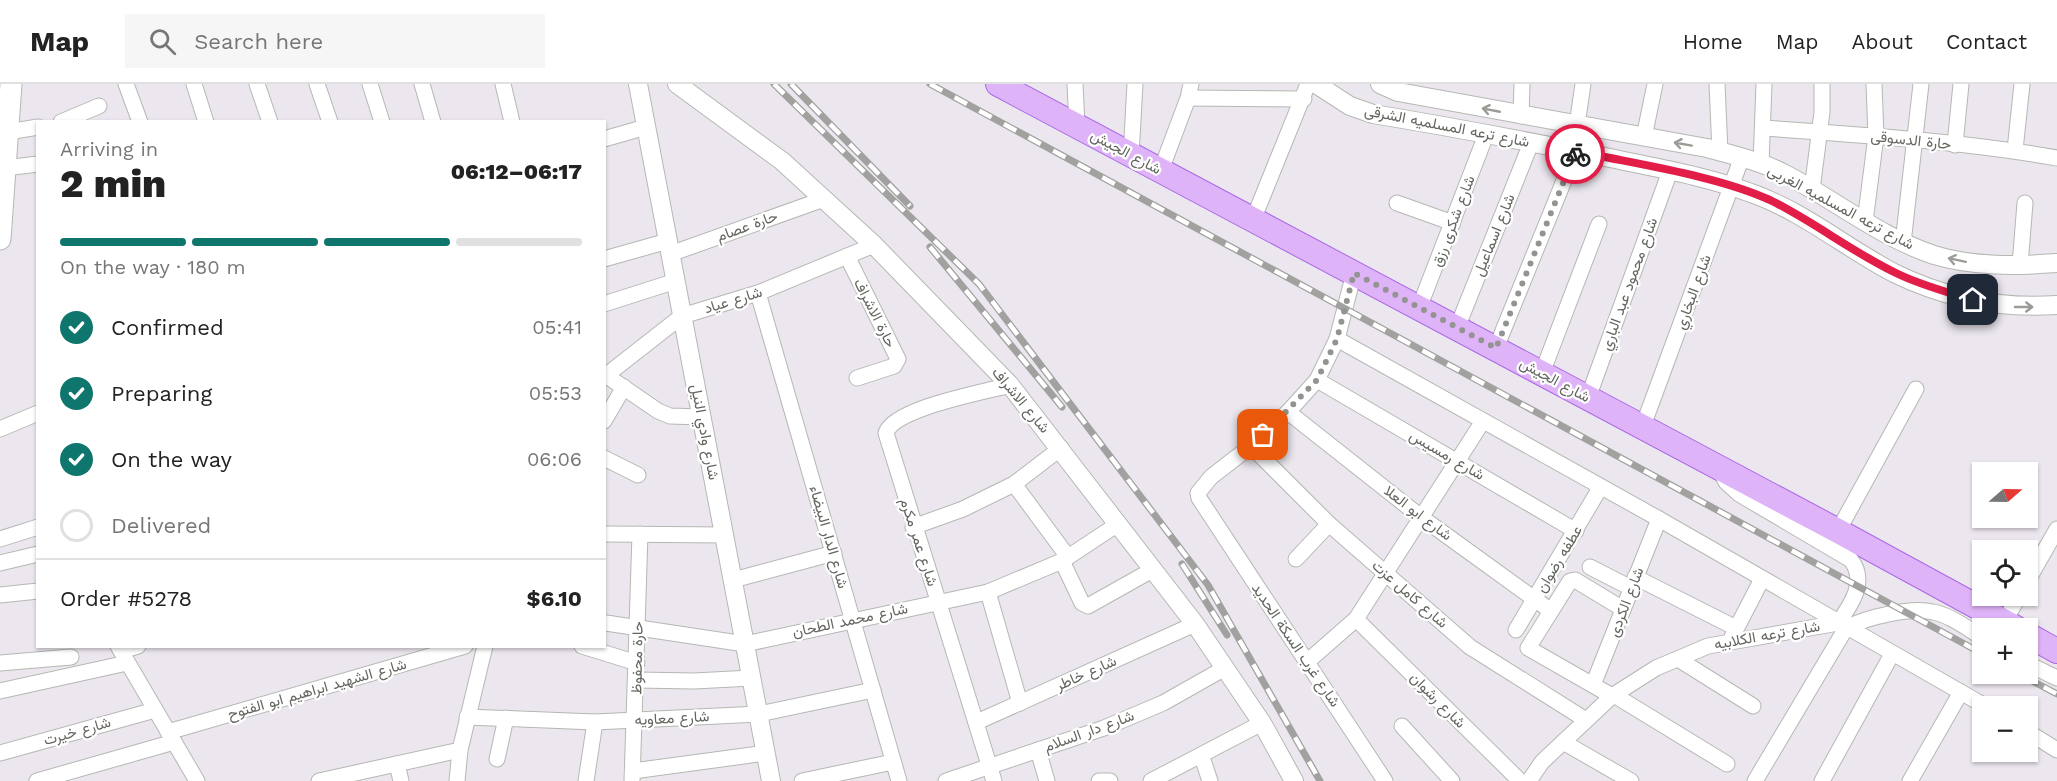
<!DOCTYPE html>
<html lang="en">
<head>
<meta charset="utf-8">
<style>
  body { margin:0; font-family:"Work Sans",Vazirmatn,sans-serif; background:#f6f6f6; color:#222; height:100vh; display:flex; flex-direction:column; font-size:22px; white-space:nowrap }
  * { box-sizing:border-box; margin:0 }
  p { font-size:20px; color:#767676 }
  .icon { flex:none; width:33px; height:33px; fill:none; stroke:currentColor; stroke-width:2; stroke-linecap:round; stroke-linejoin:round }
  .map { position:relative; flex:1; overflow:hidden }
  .details { position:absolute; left:36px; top:36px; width:570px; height:528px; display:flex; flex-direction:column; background:#fff; border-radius:0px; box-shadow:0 2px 4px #0004 }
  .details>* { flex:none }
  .needle { width:39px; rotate:70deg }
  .buttons { position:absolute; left:1972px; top:378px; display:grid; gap:12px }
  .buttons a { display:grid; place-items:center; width:66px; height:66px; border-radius:0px; background:#fff; box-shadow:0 2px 4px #0004; font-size:30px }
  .pin { position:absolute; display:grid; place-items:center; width:51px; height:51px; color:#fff; margin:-26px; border-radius:12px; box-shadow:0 3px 9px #0006 }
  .courier { position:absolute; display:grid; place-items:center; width:60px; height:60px; margin:-30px; border:4px solid #e11d48; border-radius:50%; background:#fff; color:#222; box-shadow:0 2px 8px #0007 }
  .head em { font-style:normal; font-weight:800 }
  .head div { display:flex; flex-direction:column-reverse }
  .head { display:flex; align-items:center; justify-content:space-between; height:102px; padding:0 24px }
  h1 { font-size:39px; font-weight:800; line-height:45px }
  .bar { display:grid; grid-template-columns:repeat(4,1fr); gap:9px 6px; align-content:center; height:72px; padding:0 24px }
  .bar i { height:8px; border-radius:4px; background:#e0e0e0 }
  .bar .active { background:#0f766e }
  .bar p { grid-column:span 4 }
  .line { display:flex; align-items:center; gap:15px; padding:0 24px; border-top:2px solid #e0e0e0 }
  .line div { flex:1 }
  ol { padding:0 24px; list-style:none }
  li { display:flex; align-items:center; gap:18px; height:66px }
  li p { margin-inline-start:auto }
  li .icon { padding:6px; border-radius:50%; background:#0f766e; color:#fff; stroke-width:4 }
  li:last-child { color:#767676 }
  li i { width:33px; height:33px; border:3px solid #e0e0e0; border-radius:50% }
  header { display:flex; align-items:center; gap:36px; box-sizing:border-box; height:84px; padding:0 30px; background:#fff; border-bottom:2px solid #e0e0e0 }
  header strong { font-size:28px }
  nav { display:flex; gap:33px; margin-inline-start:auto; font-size:21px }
  .search { width:420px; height:54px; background:#f6f6f6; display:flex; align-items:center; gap:15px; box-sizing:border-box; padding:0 21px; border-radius:0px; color:#767676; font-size:22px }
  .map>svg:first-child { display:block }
</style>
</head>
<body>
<header>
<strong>Map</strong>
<div class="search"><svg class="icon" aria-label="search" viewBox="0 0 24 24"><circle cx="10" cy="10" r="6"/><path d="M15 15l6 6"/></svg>Search here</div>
<nav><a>Home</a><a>Map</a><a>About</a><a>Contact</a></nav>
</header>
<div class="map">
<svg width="2057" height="697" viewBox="0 0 2057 697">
  <rect width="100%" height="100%" fill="#ece7ef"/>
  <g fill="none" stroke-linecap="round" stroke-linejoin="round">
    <g stroke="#b5b8b2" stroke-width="17">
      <g id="minor">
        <path d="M126,0l14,38"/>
        <path d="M194,0l12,38"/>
        <path d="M257,0l13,38"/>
        <path d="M317,0l13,38"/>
        <path d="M370,0l12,38"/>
        <path d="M422,0l11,38"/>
        <path d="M503,0l9,38"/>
        <path d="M1075,0l2,42"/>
        <path d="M1717,0l3,68"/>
        <path d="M1188,14l116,1"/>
        <path d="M1521,32l1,-32"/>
        <path d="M61,38l38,-16"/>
        <path d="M1577,41l6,-41"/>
        <path d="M1764,44c97,7 196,13 293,30"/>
        <path d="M8,48l30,-5"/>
        <path d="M1644,53l11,-53"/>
        <path d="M604,55l42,-12"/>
        <path d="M1955,61l6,-61"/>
        <path d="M2015,66l7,-66"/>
        <path d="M1131,71l4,-71"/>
        <path d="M1761,80l3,-80"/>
        <path d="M5,84l33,-4"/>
        <path d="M1161,86l27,-72 3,-14"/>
        <path d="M1812,106l10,-78v-28"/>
        <path d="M1397,119l56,20"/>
        <path d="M1253,136l55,-136"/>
        <path d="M1865,138l11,-86 -2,-52"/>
        <path d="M1903,159l18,-159"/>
        <path d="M670,170l154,-55"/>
        <path d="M847,172l51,103 -4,7 -37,12"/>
        <path d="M604,175l64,-18"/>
        <path d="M2020,181l5,-62"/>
        <path d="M1354,189l-17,66 -20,41 -29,32 -37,34 -40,31 -13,16 1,5 186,283"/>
        <path d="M758,209l141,488"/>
        <path d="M604,220l72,-23"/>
        <path d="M1419,224l67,-173"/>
        <path d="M1457,244l74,-185"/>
        <path d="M1337,255l322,180 326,187"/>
        <path d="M1496,264l80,-197"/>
        <path d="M1542,289l57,-149"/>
        <path d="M604,290l54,37 12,5 32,1"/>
        <path d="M604,293l78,-61 76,-23 116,-48"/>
        <path d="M1317,296l259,151"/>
        <path d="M1588,314l82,-227"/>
        <path d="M1288,328l133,105 130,94"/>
        <path d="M604,337l20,-34"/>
        <path d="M1643,342l99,-269"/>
        <path d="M0,345l38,-16"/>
        <path d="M1251,362l78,78 141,123 116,73"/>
        <path d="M604,374l34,17"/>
        <path d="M1014,400l54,73"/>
        <path d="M913,443l50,-18 51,-25 47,-36"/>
        <path d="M1838,447l78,-142"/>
        <path d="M604,450l121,1"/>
        <path d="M0,455l38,-12"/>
        <path d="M1296,475l33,-35"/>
        <path d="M1062,477l20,42 6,3 66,-37"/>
        <path d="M0,479l38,-9"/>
        <path d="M1590,483l41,21"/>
        <path d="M1635,493l101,51"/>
        <path d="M733,496l101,-27"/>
        <path d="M2028,496l29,-51"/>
        <path d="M988,508l32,111"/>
        <path d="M0,511l38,-4"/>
        <path d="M1356,535l164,162"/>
        <path d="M2004,538l15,-26"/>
        <path d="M606,539l139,21 243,-52 74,-31 56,-37"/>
        <path d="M1516,546l84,-142"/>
        <path d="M1732,553l30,-58"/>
        <path d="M118,562l79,135"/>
        <path d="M582,562l55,17"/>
        <path d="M121,567l17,-5"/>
        <path d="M1678,575l75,47"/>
        <path d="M1308,577l48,-42 127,-198"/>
        <path d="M0,579l71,-6"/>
        <path d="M2028,580l29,14"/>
        <path d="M637,596l57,1 58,-3"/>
        <path d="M1593,601l66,-166"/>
        <path d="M0,607l127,-28"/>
        <path d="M1614,611l113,69"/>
        <path d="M1612,612l-84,-48 42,-67 5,-1 48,29"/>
        <path d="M467,633l128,5 164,-8 114,-24"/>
        <path d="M977,638l218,-98"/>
        <path d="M1402,642l50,55"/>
        <path d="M168,648l297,-86"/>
        <path d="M2028,648l29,18"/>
        <path d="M1563,658l68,39"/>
        <path d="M1038,666l9,31"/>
        <path d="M0,669l155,-43"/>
        <path d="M1202,673l8,24"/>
        <path d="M497,675l9,-41"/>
        <path d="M397,680l4,17"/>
        <path d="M633,687l133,-18"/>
        <path d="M37,697l137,-39"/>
        <path d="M319,697l141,-31"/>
        <path d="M457,697l3,-31 25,-104"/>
        <path d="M586,697l9,-59"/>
        <path d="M632,697l8,-247"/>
        <path d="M802,697l91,-19"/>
        <path d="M946,697l158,-53 59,-25 62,-35"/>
        <path d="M994,697l-108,-348c8,-25 99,-41 124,-48"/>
        <path d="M1099,697h11"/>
        <path d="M1151,697l111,-58"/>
        <path d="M1529,697l13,-19 70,-66 44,-28 52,-22 130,-23c14,-19 29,-42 13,-63l-112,-66 -13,-12 -6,-11"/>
        <path d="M1755,697l91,-153c21,-11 64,-21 87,-16 17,3 35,17 50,26"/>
        <path d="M1822,697l70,-127"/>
        <path d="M1910,697l51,-89"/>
      </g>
    </g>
    <g stroke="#b5b8b2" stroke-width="20">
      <g id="tertiary">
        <path d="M638,0l133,697"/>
        <path d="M677,0l105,77 92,84 136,140 185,239 67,99 32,58"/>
        <path d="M1316,0l34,22 23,8c79,13 158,28 237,44 47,10 96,18 141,35 52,18 95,55 143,80 51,25 106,36 163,32"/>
        <path d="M1380,0l18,8 309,56c26,7 53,13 78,26 50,26 95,63 149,81 39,12 83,11 123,8"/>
      </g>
    </g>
    <g stroke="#b5b8b1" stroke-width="23">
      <path id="secondary" d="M0,155l11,-155"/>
    </g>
    <g stroke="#a969e6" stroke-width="26">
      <g id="primary">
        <path d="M998,0l840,447 178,97"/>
        <path d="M2028,551l29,16"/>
      </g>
    </g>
    <use href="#minor" stroke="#fff" stroke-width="15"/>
    <use href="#tertiary" stroke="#fff" stroke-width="18"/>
    <use href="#secondary" stroke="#fff" stroke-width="21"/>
    <use href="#primary" stroke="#dfb3f8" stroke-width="24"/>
    <g stroke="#a1a29f" stroke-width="7">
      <g id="rail">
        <path d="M774,0l205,200 229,301 112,196"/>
        <path d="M791,0l119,122"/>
        <path d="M930,0l1053,570"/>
        <path d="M930,163l132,160"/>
        <path d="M1182,480l45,71"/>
        <path d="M2019,590l38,20"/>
      </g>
    </g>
    <use href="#rail" stroke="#fff" stroke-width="4.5" stroke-dasharray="14" stroke-linecap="butt"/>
  </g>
  <defs><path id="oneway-shaft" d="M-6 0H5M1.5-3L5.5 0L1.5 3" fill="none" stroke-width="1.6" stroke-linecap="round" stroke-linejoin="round" transform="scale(1.5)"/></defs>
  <g stroke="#9a9c96">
    <use href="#oneway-shaft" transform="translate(1491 26) rotate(-169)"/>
    <use href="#oneway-shaft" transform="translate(1683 60) rotate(-170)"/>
    <use href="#oneway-shaft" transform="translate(1957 176) rotate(-168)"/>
    <use href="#oneway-shaft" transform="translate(2024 223)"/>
  </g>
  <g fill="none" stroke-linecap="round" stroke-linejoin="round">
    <path stroke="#939391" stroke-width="6" stroke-dasharray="0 10.8" d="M1263,351l54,-55 20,-41 17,-66 142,75 79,-194"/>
    <path stroke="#e11d48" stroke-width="8" d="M1575,70l1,-3c59,13 139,24 194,49 43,21 82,52 126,73 24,12 51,19 77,27"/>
  </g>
  <g text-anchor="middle" stroke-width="4.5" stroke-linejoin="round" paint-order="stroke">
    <g font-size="15" fill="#63665e" stroke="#fff">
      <text transform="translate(1447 42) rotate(11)" y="5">شارع ترعه المسلميه الشرقى</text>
      <text transform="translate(1911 56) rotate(6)" y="5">حارة الدسوقى</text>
      <text transform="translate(1126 68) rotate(28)" y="5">شارع الجيش</text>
      <text transform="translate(1841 123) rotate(28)" y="5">شارع ترعه المسلميه الغربى</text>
      <text transform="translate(1453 137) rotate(-69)" y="5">شارع شكرى رزق</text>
      <text transform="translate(747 142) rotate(-20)" y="5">حارة عصام</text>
      <text transform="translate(1494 151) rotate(-68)" y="5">شارع اسماعيل</text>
      <text transform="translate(1629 200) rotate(-70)" y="5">شارع محمود عبد الباري</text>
      <text transform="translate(1693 208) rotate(-70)" y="5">شارع البخاري</text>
      <text transform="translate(733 216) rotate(-17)" y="5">شارع عياد</text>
      <text transform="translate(875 229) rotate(63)" y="5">حارة الاشراف</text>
      <text transform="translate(1555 296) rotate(28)" y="5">شارع الجيش</text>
      <text transform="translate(1021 316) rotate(50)" y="5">شارع الاشراف</text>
      <text transform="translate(705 348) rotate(79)" y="5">شارع وادي النيل</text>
      <text transform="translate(1447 371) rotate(30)" y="5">شارع رمسيس</text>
      <text transform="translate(1418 429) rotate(37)" y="5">شارع ابو العلا</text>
      <text transform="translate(829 453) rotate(74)" y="5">شارع الدار البيضاء</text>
      <text transform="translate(919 458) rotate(72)" y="5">شارع عمر مكرم</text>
      <text transform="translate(1559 475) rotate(-59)" y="5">عطفه رضوان</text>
      <text transform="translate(1410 510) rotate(41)" y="5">شارع كامل عزت</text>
      <text transform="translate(1626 518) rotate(-69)" y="5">شارع الكردى</text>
      <text transform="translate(850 536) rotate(-12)" y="5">شارع محمد الطحان</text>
      <text transform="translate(1767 551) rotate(-10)" y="5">شارع ترعه الكلابيه</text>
      <text transform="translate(1296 561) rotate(56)" y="5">شارع غرب السكة الحديد</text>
      <text transform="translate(637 574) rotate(-89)" y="5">حارة محفوظ</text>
      <text transform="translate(1086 589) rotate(-24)" y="5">شارع خاطر</text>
      <text transform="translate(317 605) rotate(-16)" y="5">شارع الشهيد ابراهيم ابو الفتوح</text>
      <text transform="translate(1438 616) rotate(45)" y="5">شارع رشوان</text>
      <text transform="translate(672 634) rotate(-3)" y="5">شارع معاويه</text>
      <text transform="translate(77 647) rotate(-16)" y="5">شارع خيرت</text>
      <text transform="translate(1089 647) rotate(-20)" y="5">شارع دار السلام</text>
    </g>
  </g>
</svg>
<div class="buttons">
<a><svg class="needle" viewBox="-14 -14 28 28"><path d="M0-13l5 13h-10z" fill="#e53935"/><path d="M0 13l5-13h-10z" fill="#767676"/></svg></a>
<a><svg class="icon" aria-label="locate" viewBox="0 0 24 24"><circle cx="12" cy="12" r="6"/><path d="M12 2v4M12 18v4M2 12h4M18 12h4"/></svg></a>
<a>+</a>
<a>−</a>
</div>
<div class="pin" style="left:1263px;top:351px;background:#ea580c"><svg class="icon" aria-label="bag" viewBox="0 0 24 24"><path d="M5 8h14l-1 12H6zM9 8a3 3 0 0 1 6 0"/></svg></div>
<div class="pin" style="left:1973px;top:216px;background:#1f2937"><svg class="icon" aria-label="home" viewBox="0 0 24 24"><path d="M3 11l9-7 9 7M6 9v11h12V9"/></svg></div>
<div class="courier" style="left:1575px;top:70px"><svg class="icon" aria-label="bike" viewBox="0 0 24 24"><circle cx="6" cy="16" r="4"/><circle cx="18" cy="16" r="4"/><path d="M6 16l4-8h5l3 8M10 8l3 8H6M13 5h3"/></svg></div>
<section class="details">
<div class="head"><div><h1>2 min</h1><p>Arriving in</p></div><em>06:12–06:17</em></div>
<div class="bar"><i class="active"></i><i class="active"></i><i class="active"></i><i></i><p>On the way · 180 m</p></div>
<ol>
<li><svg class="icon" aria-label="check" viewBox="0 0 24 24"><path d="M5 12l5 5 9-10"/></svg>Confirmed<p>05:41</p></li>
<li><svg class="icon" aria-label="check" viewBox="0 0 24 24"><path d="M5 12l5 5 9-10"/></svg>Preparing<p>05:53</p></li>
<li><svg class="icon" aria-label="check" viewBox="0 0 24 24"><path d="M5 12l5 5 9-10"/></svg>On the way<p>06:06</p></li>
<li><i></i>Delivered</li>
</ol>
<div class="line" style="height:78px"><div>Order #5278</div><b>$6.10</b></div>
</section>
</div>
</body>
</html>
